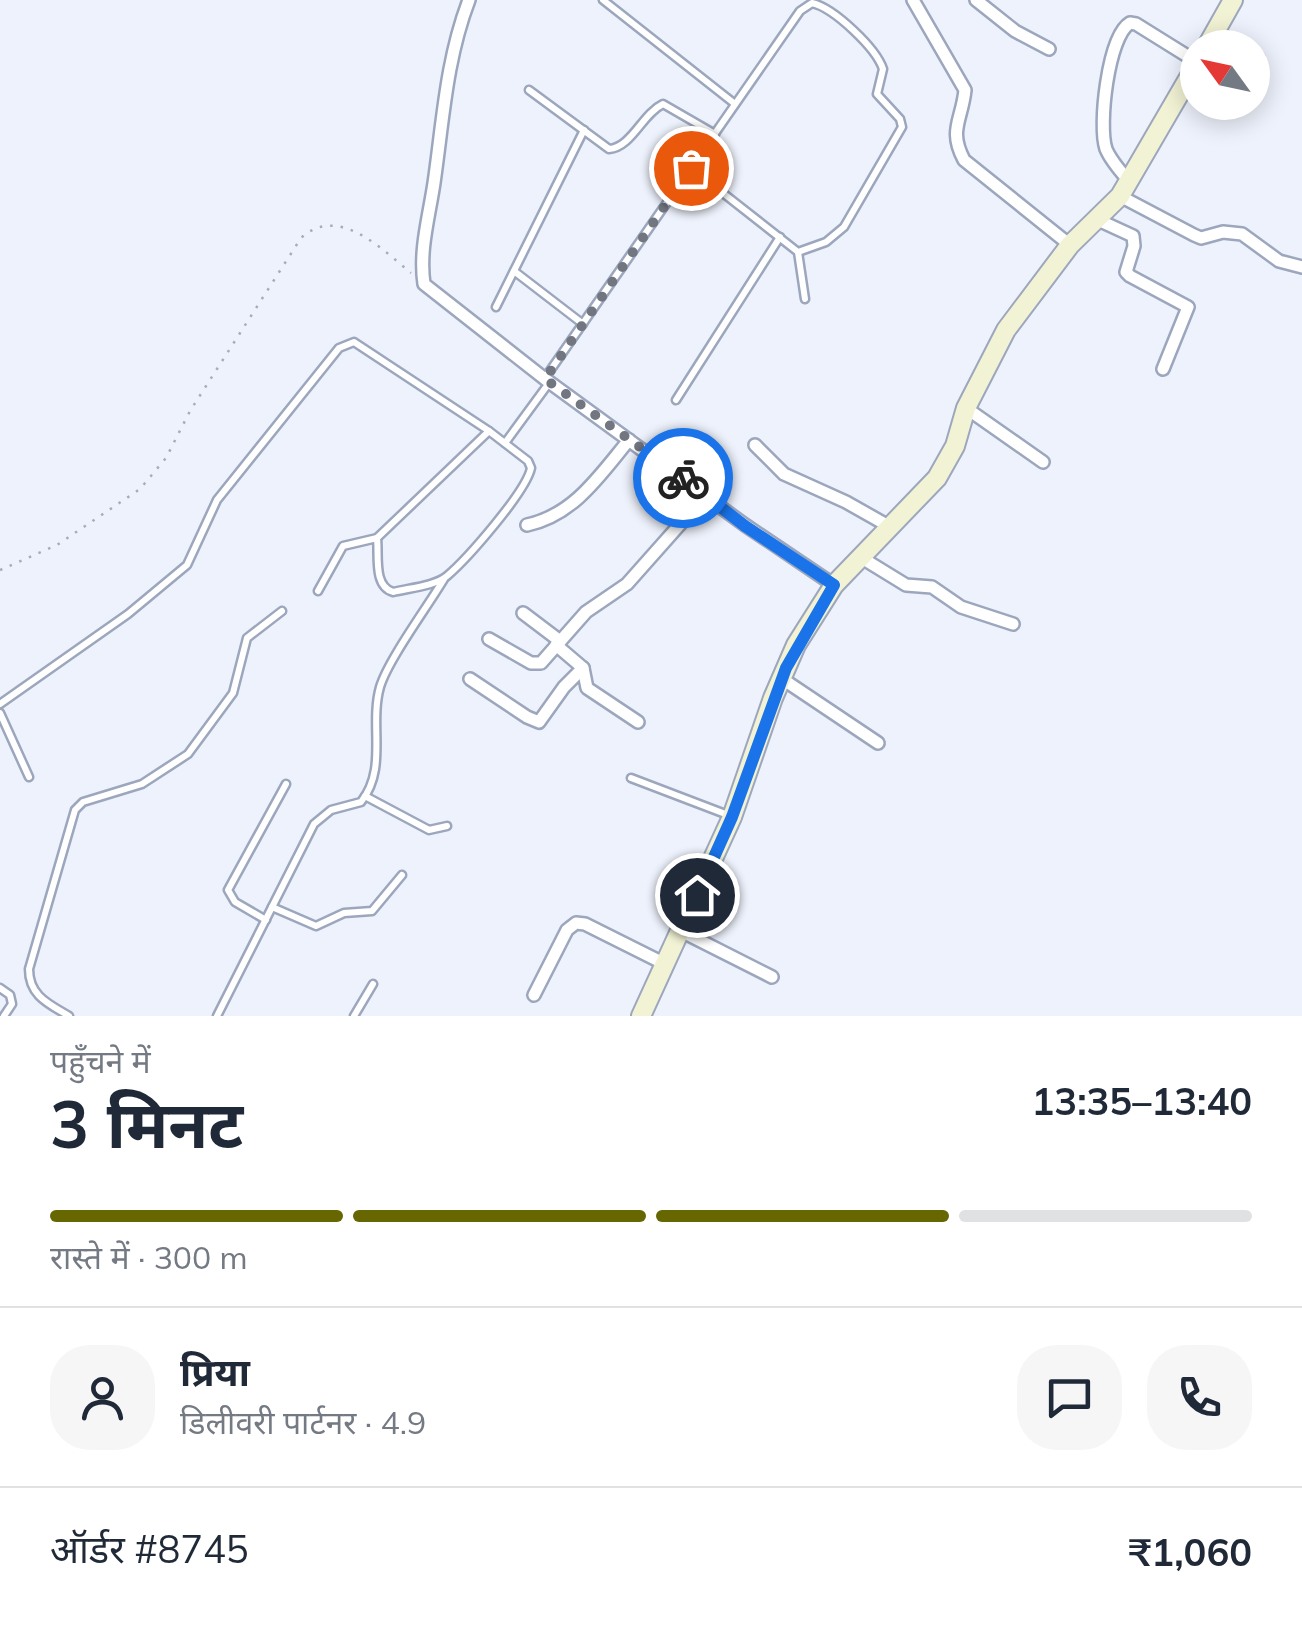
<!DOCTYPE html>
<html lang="hi">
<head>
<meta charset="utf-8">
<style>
  body { margin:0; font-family:Mulish,"Noto Sans Devanagari",sans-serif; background:#f6f6f7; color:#1f2937; height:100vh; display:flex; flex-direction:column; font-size:38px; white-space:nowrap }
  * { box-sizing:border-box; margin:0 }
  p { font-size:32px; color:#747a83 }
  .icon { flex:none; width:55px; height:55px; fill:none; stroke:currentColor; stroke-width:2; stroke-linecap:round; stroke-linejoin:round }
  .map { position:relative; height:1016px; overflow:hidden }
  .panel { display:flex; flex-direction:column; background:#fff; flex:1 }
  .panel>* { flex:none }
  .needle { width:65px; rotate:303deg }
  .fabs { position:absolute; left:1180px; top:30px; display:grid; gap:20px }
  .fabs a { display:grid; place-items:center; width:90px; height:90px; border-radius:50%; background:#fff; box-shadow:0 5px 25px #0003; font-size:50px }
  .pin { position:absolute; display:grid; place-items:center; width:85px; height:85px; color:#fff; margin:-42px; border:5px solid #fff; border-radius:50%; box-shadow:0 2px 10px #0007 }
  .courier { position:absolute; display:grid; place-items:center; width:100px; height:100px; margin:-50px; border:8px solid #1a73e8; border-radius:50%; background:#fff; color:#222; box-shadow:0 2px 12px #0007 }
  .head em { font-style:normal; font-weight:700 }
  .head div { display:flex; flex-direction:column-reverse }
  .head { display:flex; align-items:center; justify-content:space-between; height:170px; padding:0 50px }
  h1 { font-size:65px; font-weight:700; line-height:75px }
  .bar { display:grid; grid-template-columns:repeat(4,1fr); gap:15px 10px; align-content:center; height:120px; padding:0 50px }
  .bar i { height:12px; border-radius:8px; background:#e0e1e3 }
  .bar .on { background:#676702 }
  .bar p { grid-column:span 4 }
  .line { display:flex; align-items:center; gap:25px; padding:0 50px; border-top:2px solid #e0e1e3 }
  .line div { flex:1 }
  .round { display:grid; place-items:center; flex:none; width:105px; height:105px; border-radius:40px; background:#f6f6f7 }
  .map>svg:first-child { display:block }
</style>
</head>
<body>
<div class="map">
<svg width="1302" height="1016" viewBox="0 0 1302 1016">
  <rect width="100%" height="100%" fill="#eef2fc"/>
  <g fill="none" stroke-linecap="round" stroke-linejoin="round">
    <g stroke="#9ca7bd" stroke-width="11">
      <g id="service">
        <path d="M603,0l132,104"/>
        <path d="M529,90l80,59c23,-2 33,-35 54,-45l52,30"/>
        <path d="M691,168l107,84 7,47"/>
        <path d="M514,271l69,53"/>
        <path d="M496,307l88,-177"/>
        <path d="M545,378l255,-367 12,-8c22,5 64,45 71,66l-6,25 23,25 2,8 -58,100 -18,15 -28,10"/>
        <path d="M676,400l104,-163"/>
        <path d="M505,443l44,-60"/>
        <path d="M378,537l111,-106"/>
        <path d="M0,704l128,-90 59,-49 30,-65 122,-152 15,-6 135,89 39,30 3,7c-5,24 -64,91 -84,108 -12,10 -38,12 -54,16 -20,-6 -14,-36 -16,-54l-34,8 -25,45"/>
        <path d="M0,713l29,64"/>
        <path d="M631,778l97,37"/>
        <path d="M365,796l64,34 18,-4"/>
        <path d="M272,907l44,19 28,-13 28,-2 30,-36"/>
        <path d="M266,920l-31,-18 -7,-12 58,-106"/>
        <path d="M0,988l10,7 2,9 -8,12"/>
        <path d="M69,1016c-20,-12 -40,-20 -40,-47l46,-159 8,-8 59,-18 46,-30 45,-61 14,-55 35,-27"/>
        <path d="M217,1016l97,-192 17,-14 30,-8c27,-34 8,-76 19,-115 8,-27 48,-81 64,-108"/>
        <path d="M354,1016l19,-32"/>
      </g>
    </g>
    <g stroke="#9ca7bd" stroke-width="16">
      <g id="minor">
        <path d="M469,0c-23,60 -26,121 -35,183 -5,34 -15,67 -10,101l121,95 200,146 89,60"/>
        <path d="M913,0l52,90c-3,30 -17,40 -1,70l106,85"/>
        <path d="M976,0l39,31 34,18"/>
        <path d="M1216,31l26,17"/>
        <path d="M1252,55l6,3"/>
        <path d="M1129,181c-8,-9 -18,-20 -23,-32 -8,-23 2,-113 24,-126l6,1 61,38"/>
        <path d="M1120,196l74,39 7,3 22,-6 19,2 37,27 23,6"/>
        <path d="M1096,219l37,17 1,10 -8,26 4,4 58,31 -25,62"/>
        <path d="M966,408l77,54"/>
        <path d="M755,445l29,29 62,28 46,26"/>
        <path d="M527,525c47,-10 73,-50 102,-85"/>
        <path d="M862,558l44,27 26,2 29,20 52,17"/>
        <path d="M523,613l37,28"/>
        <path d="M489,639l42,24h10l45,-51 41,-28 79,-89"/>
        <path d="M556,645l27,23 4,20 51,34"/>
        <path d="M781,678l97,65"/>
        <path d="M470,679l57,38 12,5 25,-35 19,-19"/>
        <path d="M681,931l91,46"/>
        <path d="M534,995l33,-65 9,-7 9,1 82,41"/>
      </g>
    </g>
    <g stroke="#9ca7bd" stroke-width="22">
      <g id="secondary">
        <path d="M1206,48l27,-48"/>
        <path d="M641,1016l91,-199 41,-119 23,-53 38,-60 103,-107 18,-32 11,-38 40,-78 64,-85 50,-49 78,-134"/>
      </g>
    </g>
    <path stroke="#a8acb5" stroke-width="2.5" stroke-dasharray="2.5 8" stroke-linecap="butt" d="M0,570l57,-25 83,-56 26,-31 24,-47 111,-173c37,-34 81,11 110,35"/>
    <use href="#service" stroke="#fff" stroke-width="6"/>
    <use href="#minor" stroke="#fff" stroke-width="11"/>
    <use href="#secondary" stroke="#f2f2d4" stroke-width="18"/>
  </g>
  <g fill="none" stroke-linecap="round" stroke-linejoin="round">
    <path stroke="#727680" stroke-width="10" stroke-dasharray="0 18" d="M683,478l-138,-99 146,-211"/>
    <path stroke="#1a73e8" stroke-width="12" d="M683,478l62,48 89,59 -48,83 -54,149 -35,78"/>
  </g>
</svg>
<div class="fabs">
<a><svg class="needle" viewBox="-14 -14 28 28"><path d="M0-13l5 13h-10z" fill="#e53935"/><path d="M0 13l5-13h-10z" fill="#747a83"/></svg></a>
</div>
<div class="pin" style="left:691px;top:168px;background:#ea580c"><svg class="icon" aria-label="bag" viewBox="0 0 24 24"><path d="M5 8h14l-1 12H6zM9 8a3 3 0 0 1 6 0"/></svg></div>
<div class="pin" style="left:697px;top:895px;background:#1f2937"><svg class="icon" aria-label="home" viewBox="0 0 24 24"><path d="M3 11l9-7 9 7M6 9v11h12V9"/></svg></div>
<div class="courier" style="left:683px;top:478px"><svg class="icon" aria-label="bike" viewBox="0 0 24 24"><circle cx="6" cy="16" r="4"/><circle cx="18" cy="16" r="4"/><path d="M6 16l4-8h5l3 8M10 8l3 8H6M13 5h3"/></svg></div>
</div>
<section class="panel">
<div class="head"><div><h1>3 मिनट</h1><p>पहुँचने में</p></div><em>13:35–13:40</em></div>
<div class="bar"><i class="on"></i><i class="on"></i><i class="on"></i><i></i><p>रास्ते में · 300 m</p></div>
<div class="line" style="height:180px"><a class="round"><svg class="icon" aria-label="person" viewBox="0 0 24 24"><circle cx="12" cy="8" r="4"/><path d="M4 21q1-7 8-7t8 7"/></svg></a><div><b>प्रिया</b><p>डिलीवरी पार्टनर · 4.9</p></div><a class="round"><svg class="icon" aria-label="chat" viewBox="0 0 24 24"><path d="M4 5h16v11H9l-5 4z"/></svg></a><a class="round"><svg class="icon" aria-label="phone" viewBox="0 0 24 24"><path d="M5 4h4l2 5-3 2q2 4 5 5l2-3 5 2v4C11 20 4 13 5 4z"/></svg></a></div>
<div class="line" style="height:130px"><div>ऑर्डर #8745</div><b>₹1,060</b></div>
</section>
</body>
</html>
